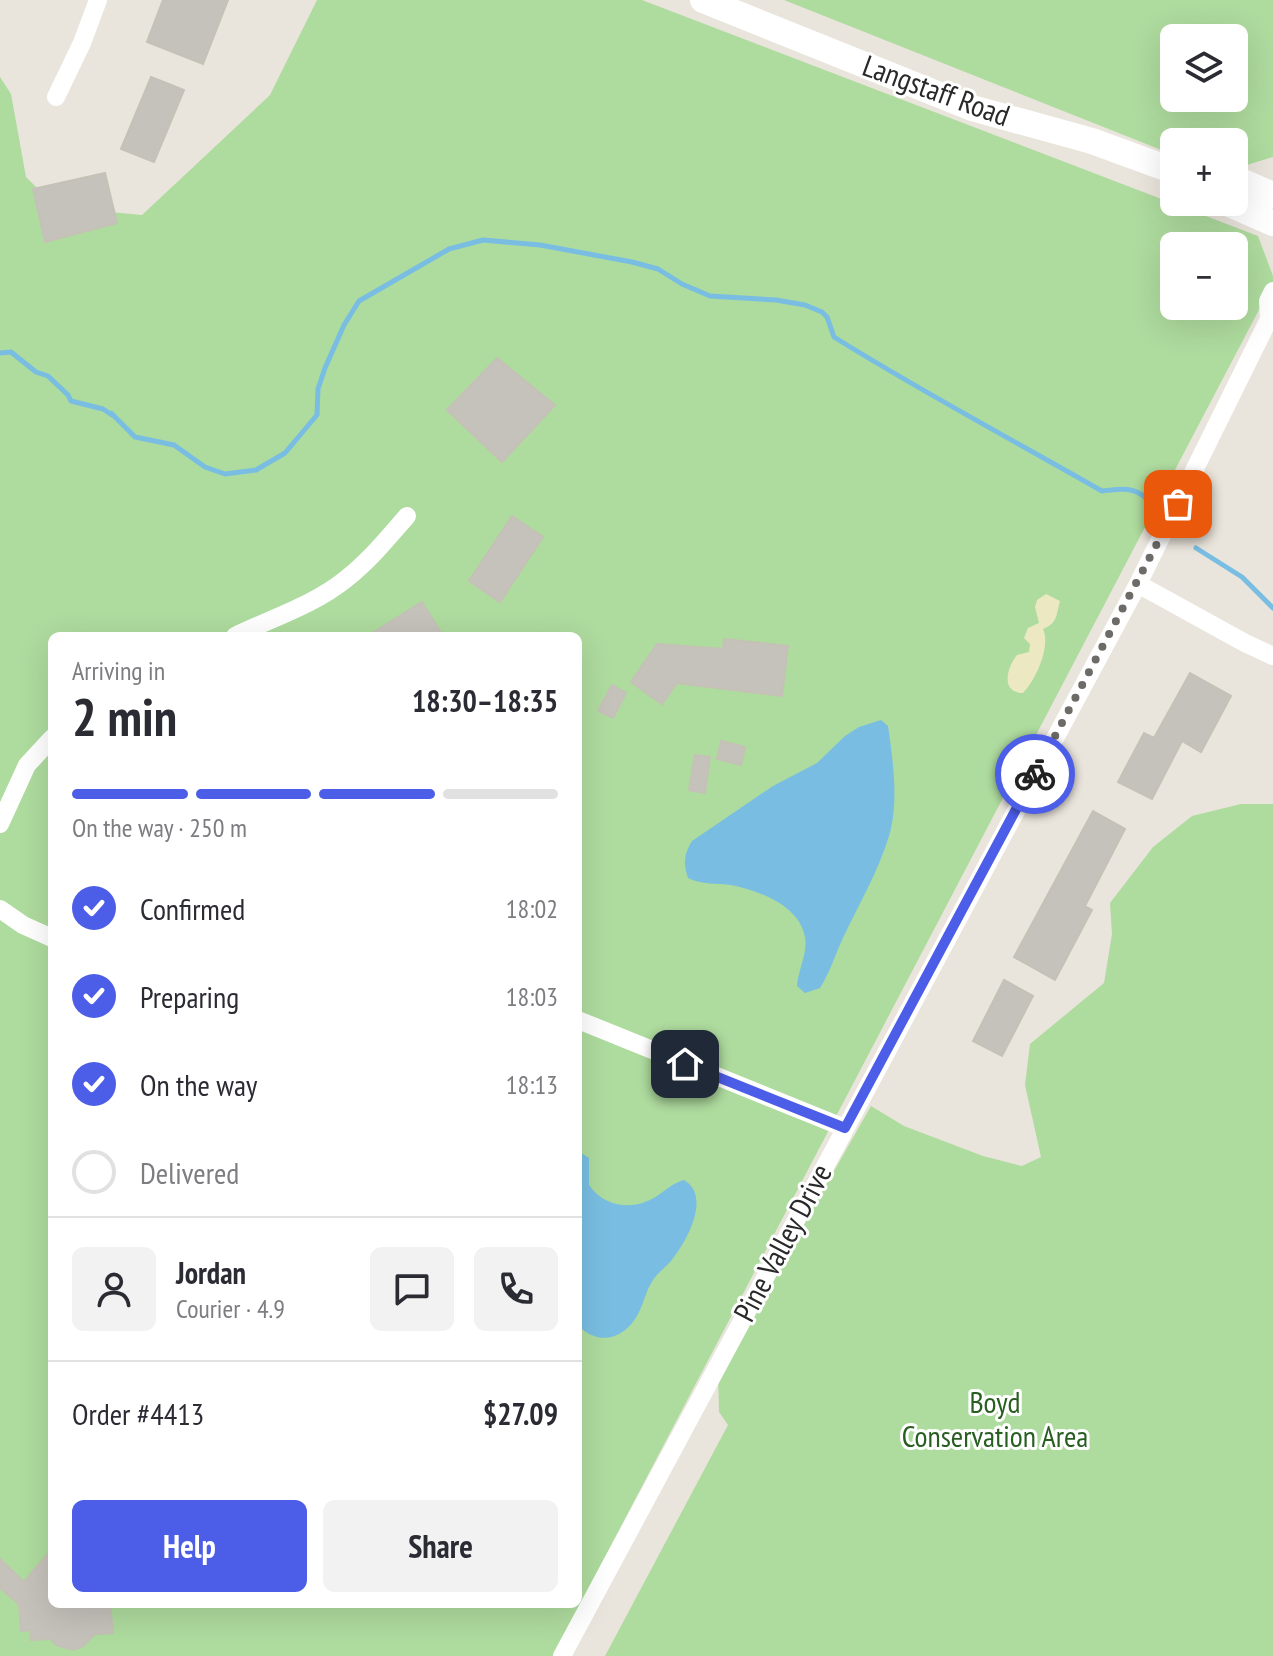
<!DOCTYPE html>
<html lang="en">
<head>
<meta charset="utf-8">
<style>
  body { margin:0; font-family:"PT Sans Narrow",sans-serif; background:#f2f2f3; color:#2b2b33; height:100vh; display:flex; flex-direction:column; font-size:30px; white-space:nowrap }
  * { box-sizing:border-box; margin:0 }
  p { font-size:26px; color:#7c7c81 }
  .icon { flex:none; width:44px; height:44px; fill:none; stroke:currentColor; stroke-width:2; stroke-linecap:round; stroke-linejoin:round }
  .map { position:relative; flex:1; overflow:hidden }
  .details { position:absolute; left:48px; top:632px; width:534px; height:976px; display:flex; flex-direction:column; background:#fff; border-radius:12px; box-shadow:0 8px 32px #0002 }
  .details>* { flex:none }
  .buttons { position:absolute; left:1160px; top:24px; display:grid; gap:16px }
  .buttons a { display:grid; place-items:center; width:88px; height:88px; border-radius:12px; background:#fff; box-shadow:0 8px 32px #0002; font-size:40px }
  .pin { position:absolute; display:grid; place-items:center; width:68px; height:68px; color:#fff; margin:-34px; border-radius:16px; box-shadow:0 4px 12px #0006 }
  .courier { position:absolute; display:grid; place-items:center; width:80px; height:80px; margin:-40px; border:6px solid #4c5de7; border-radius:50%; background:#fff; color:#222; box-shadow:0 2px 10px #0007 }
  .overview em { font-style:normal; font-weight:800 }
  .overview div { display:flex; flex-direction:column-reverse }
  .overview { display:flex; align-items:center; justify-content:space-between; height:136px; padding:0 24px }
  h1 { font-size:52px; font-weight:800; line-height:60px }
  .bar { display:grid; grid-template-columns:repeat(4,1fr); gap:12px 8px; align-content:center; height:96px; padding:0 24px }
  .bar i { height:10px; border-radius:6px; background:#e1e1e2 }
  .bar .on { background:#4c5de7 }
  .bar p { grid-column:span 4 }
  .line { display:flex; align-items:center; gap:20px; padding:0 24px; border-top:2px solid #e1e1e2 }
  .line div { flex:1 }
  .round { display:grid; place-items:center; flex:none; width:84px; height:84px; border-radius:12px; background:#f2f2f3 }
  ol { padding:0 24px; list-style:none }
  li { display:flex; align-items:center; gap:24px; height:88px }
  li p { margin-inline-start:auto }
  li .icon { padding:8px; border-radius:50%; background:#4c5de7; color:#fff; stroke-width:4 }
  li:last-child { color:#7c7c81 }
  li i { width:44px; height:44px; border:4px solid #e1e1e2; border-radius:50% }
  .button { display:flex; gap:16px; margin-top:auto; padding:16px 24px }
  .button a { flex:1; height:92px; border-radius:12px; background:#4c5de7; color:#fff; font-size:32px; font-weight:800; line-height:92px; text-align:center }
  .button a+a { background:#f2f2f3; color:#2b2b33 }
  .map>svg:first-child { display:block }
</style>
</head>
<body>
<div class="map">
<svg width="1273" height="1656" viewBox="0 0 1273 1656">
  <rect width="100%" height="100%" fill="#eae5dc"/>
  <g fill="#aedb9e" fill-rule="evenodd">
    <path d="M317,0h325l616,236 15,40v7l-720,1373h-553v-1579l11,17 15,83 30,30 86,8 128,-120zM1174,246h60v60h-60zM52,636h526v968h-526z"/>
    <path d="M784,0h489v157l-39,12v-27h-60v13zM1174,38h60v60h-60z"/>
    <path d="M1241,804h32v852h-668l123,-231 -9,-13 -1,-37 153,-269 33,20 79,30 39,10 19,-9 -16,-72 5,-41 74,-61 8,-49 -2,-31 43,-56 39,-31z"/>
  </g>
  <path fill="#ece9c2" d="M1046,594l14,7c-4,14 -2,22 -17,28 8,17 -7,51 -20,64 -23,0 -16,-26 -6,-38l12,-3 1,-8 -6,-6 4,-10 11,-5 -4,-16 2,-7z"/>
  <g fill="#79bee2">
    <path d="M881,720l7,6c5,34 11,77 1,110 -11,36 -30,68 -46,102 -8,17 -13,34 -23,50l-15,5 -8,-7c1,-16 11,-33 8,-49 -6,-32 -46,-46 -74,-52 -14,-2 -29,0 -43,-7 -5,-14 -4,-24 4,-37l81,-55 44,-23 28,-27 14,-9z"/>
    <path d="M578,1151l11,7v27c16,23 45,26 68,11 9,-6 16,-13 27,-16 27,16 4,58 -10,77 -6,9 -15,14 -21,23 -7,10 -9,23 -15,34 -13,25 -40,33 -60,11z"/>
  </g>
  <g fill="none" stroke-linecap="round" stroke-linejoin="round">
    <g stroke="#79bee2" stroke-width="5">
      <path d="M0,353l11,-1 25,20 12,4 20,19 3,6 32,8 9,6 -1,-2 24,24 39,8 31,22 20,7 31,-4 29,-17 32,-38 1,-26 7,-21 19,-43 15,-24 90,-52 34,-9 57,5 92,17 26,7 24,15 28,12 66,4 29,5 17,7 5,5 7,20c88,55 179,103 268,154 18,-2 30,-5 44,7"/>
      <path d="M1196,548l46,29 31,31"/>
    </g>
  </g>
  <g fill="#c5c2bc" stroke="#c5c1b6" stroke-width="2">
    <path d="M163,0h65l-25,64 -56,-22z"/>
    <path d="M151,77l33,13 -30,72 -33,-13z"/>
    <path d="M105,173l12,50 -72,19 -12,-53z"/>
    <path d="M497,358l58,47 -53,57 -55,-52z"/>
    <path d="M512,516l31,21 -43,65 -31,-21z"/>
    <path d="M422,602l21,34h-75z"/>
    <path d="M724,639l64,7 -6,50 -105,-13 -15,21 -31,-22 26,-38 66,5z"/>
    <path d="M1190,673l41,23 -30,56 -19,-11 -30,58 -34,-17 26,-49 10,5z"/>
    <path d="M612,685l14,8 -13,25 -15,-7z"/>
    <path d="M721,741l24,6 -4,18 -24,-6z"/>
    <path d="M695,755l15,2 -5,36 -16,-3z"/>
    <path d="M1093,811l32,18 -40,77 7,4 -37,70 -41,-23z"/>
    <path d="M1004,980l29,16 -31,60 -29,-15z"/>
    <path d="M52,1549v55h58l3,29 -18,1 -13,13 -9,3 -17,-5 -5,-6 -20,1 -1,-10 -9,1 -2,-27 -19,-16v-29l24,23z"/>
  </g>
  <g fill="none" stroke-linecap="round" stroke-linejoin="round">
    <g stroke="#fff" stroke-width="18">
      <path d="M56,97l26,-54 16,-43"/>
      <path d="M1269,319l-1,-18 5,-10"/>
      <path d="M1138,584l107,59 28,13"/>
      <path d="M235,636c37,-18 79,-31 111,-57 23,-18 42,-41 61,-63"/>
      <path d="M0,824l27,-59 25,-27"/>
      <path d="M0,909l23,16 29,13"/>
      <path d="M578,1020l267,108"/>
      <path d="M562,1656l576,-1072 131,-265 4,-3"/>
    </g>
    <g stroke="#fff" stroke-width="26">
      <path d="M703,0l269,108 120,33 82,30"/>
      <path d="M1234,178l39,17"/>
      <path d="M1225,202l48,21"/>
    </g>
  </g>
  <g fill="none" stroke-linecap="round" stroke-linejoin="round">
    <path stroke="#6d6b68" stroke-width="8" stroke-dasharray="0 14.4" d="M1035,774l143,-270"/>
    <path stroke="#4c5de7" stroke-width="10" d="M685,1064l160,64 190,-354"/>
  </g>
  <g text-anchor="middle" stroke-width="6" stroke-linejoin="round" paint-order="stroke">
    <g font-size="30" fill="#292929" stroke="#fff">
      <text transform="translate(936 91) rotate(20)" y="10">Langstaff Road</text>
      <text transform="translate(783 1243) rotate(-62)" y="10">Pine Valley Drive</text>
    </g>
    <g font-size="30" fill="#295e21" stroke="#fff">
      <text x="995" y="1413">Boyd<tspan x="995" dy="34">Conservation Area</tspan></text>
    </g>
  </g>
</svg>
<div class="buttons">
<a><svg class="icon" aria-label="layers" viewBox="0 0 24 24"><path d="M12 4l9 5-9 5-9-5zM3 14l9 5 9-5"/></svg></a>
<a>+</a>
<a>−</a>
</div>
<div class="pin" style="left:1178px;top:504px;background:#ea580c"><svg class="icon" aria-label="bag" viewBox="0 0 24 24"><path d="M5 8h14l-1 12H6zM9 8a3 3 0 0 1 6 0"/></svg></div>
<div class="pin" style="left:685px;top:1064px;background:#1f2937"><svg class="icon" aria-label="home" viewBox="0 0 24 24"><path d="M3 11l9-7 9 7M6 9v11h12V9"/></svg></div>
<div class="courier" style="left:1035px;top:774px"><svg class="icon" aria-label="bike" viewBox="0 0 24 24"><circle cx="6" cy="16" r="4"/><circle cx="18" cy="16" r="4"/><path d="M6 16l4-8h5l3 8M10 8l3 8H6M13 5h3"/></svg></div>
<section class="details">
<div class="overview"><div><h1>2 min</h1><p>Arriving in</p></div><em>18:30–18:35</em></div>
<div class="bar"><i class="on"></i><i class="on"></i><i class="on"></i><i></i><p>On the way · 250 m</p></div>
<ol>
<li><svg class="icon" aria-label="check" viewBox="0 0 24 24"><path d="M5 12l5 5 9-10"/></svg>Confirmed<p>18:02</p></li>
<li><svg class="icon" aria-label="check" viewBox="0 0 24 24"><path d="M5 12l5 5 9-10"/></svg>Preparing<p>18:03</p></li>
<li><svg class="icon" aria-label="check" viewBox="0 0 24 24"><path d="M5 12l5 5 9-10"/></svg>On the way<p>18:13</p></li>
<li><i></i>Delivered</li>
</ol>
<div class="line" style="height:144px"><a class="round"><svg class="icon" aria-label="person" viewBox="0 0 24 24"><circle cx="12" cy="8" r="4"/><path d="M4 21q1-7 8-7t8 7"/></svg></a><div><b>Jordan</b><p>Courier · 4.9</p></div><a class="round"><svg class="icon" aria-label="chat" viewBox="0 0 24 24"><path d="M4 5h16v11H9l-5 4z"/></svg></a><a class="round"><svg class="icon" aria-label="phone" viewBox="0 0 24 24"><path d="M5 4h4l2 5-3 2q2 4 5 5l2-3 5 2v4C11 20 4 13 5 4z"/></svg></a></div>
<div class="line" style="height:104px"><div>Order #4413</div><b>$27.09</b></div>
<div class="button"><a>Help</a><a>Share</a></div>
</section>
</div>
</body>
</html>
